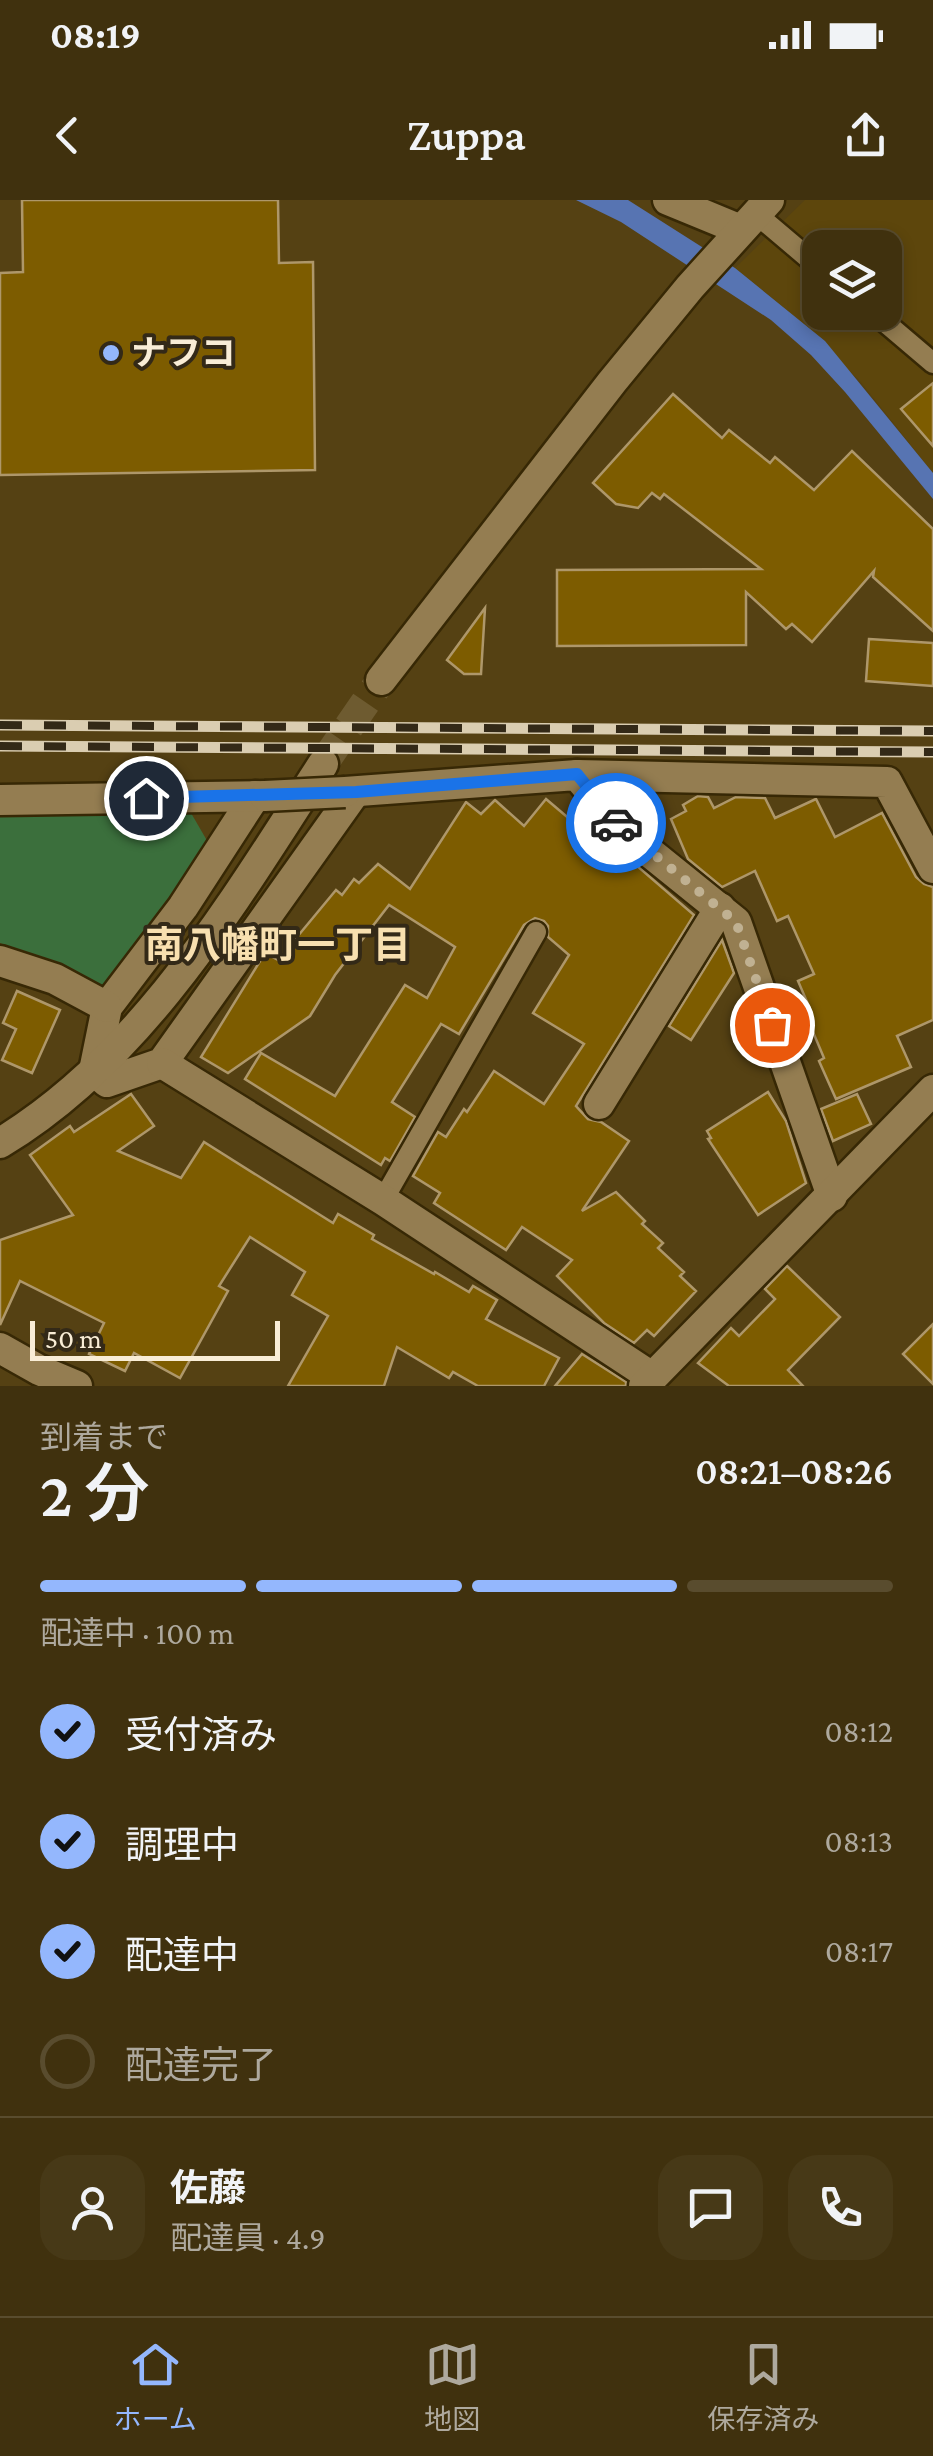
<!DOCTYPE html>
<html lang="ja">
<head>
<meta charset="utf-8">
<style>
  body { margin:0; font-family:"Crimson Pro","Noto Sans JP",serif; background:#473917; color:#f1f3f6; height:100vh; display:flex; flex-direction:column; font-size:38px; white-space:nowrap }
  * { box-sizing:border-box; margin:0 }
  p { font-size:32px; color:#aea99e }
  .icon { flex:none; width:55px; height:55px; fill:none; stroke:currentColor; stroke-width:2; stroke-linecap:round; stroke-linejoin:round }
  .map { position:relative; height:1186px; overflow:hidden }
  .drawer { display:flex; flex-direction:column; background:#40310e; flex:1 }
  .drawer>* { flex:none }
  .fabs { position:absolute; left:802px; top:30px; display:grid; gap:20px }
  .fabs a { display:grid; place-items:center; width:100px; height:100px; border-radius:20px; background:#40310e; box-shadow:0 5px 15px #0003,0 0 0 2px #594c2e; font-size:50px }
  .scale { position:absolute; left:30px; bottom:25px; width:250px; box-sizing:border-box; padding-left:10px; border:5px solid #f9edd6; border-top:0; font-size:28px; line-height:35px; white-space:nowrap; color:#f9edd6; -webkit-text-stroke:8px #332917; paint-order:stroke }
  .pin { position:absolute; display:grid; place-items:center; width:85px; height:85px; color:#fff; margin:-42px; border:5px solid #fff; border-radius:50%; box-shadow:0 2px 10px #0007 }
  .courier { position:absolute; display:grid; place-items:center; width:100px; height:100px; margin:-50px; border:8px solid #1a73e8; border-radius:50%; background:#fff; color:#222; box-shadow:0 2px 12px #0007 }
  .summary em { font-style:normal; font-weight:600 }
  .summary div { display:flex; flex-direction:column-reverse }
  .summary { display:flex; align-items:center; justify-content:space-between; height:170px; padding:0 40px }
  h1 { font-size:65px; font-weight:600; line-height:75px }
  .bar { display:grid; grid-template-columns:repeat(4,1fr); gap:15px 10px; align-content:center; height:120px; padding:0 40px }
  .bar i { height:12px; border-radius:8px; background:#594c2e }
  .bar .active { background:#94b7fd }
  .bar p { grid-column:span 4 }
  .line { display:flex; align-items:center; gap:25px; padding:0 40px; border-top:2px solid #594c2e }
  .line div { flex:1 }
  .round { display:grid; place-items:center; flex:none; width:105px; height:105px; border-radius:30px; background:#473917 }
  ol { padding:0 40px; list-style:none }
  li { display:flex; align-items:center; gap:30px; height:110px }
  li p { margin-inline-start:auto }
  li .icon { padding:10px; border-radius:50%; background:#94b7fd; color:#111; stroke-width:4 }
  li:last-child { color:#aea99e }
  li i { width:55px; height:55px; border:5px solid #594c2e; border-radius:50% }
  .status { display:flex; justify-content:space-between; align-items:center; height:70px; padding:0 50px; background:#40310e; direction:ltr }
  .status svg { height:28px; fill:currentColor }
  header { display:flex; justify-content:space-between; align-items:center; height:130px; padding:0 40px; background:#40310e; font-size:45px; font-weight:600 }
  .tabs { display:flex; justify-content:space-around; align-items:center; height:140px; border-top:2px solid #594c2e; background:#40310e; font-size:28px; color:#aea99e }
  .tabs a { display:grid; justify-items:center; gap:5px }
  .tabs .active { color:#94b7fd }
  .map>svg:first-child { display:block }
</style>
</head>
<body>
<div class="status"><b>08:19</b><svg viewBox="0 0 49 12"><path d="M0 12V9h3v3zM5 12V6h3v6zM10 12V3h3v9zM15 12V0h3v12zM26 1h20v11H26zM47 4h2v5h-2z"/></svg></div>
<header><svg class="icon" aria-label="back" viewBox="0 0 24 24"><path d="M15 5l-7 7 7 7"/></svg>Zuppa<svg class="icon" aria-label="share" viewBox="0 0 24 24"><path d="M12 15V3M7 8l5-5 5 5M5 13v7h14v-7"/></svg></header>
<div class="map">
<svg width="933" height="1186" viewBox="0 0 933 1186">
  <rect width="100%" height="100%" fill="#554113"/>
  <path fill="#5d460c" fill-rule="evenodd" d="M805,0h128v273l-74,-93 -77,-74 -47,-38zM820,48h65v64h-65z"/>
  <path fill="#3b6f3c" d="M191,613l18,31 -106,142 -103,-43v-126z"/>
  <path fill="#5774b2" d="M576,0h52l107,68 90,73 108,132v26l-88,-107 -34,-37 -40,-35 -150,-98z"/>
  <g fill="#7d5c00" stroke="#ae976a" stroke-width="2.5">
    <path d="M22,0h256l1,63 34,-1 2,208 -315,5v-202l23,-1z"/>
    <path d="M933,183v63l-32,-37z"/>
    <path d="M673,194l49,44 7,-8 41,33 5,-6 39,33 38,-39 81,78v102l-60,-54 1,-6 -62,71 -20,-18 -6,5 -40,-37v53l-189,1v-76l204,-1 -97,-75 -4,5 -8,-6 -14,15 -22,-4 -23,-21z"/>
    <path d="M485,408l-4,66h-17l-17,-14z"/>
    <path d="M869,439l64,4v43l-67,-5z"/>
    <path d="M698,596l10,1 6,11 22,-11 29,1 10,20 41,-19 19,38 47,-24 34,64 8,7 9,3v133l-36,16 14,31 -75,32 -17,-38 5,-3 -19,-45 6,-2 -13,-30 16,-7 -26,-58 -11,5 -22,-50 -33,16 -34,-28 -17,-40 15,-8 -3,-6z"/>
    <path d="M546,599l33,28 6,-6 109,94 -118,191 12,13 13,3 28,19 -47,70 34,-19 29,29 -3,3 21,19 -5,5 26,24 -4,4 16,15 -42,45 -7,-6 -13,13 -30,-20 -47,-47 15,-16 -50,-33 -16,23 -72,-47 6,-10 -27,-17 25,-44 8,5 18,-28 3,3 27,-41 50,33 40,-60 -51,-31 36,-58 -21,-18v-11l-4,-5 -9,-3 -11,7 -65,109 -18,-10 -49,78 23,15 -25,44 -5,-3 -4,7 -136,-86 16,-26 74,43 70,-111 22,13 28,-51 -66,-42 -54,70 -25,41 -82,57 -27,-16 64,-104 13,7 58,-70 6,5 12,-16 5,4 19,-19 32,25 56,-87 15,12 14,-14 29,26z"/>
    <path d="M722,740l12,33 -43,67 -22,-14z"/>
    <path d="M17,791l43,19 -28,63 -30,-13 14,-31 -13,-6z"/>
    <path d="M768,892l18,29 20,62 -48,32 -50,-76 3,-1 -4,-7z"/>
    <path d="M131,894l23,32 -36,25 63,27 23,-36 129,81 5,-9 36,21 -2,4 62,35 1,-2 34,20 4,-6 24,14 -11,19 73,39 -15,28h-66l-25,-14 -4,6 -52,-31 -13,39h-96l40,-70 -36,-21 13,-23 -55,-35 -31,49 9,5 -48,87 -46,-25 -9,18 -36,-17 15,-31 -84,-42 -20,44v-85l73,-25 -43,-60 40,-29 4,6z"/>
    <path d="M857,894l14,30 -38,17 -12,-32z"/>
    <path d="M787,1066l53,51 -52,53 15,16h-74l-31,-23 33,-35 8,8 36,-37 -10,-10z"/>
    <path d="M933,1124v60l-30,-30z"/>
    <path d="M582,1154l44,28v4h-71z"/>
  </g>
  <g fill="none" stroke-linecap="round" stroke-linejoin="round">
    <path stroke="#6e5b30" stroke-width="30" stroke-dasharray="30 15" stroke-linecap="butt" d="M323,564l58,-84"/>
    <g stroke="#372805" stroke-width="25">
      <g id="service">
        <path d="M755,13l65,55"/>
        <path d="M873,112l60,51"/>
        <path d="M383,1000l153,-268"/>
      </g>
    </g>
    <g stroke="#372805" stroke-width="35">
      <g id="minor">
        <path d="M577,575l310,7 46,86"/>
        <path d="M345,592l232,-17 45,55 114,92 96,274"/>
        <path d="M255,596l-72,111 -76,100 -13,64 13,11 55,-19 193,-271"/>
        <path d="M0,600l265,-4"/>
        <path d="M0,761l55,18 52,28"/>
        <path d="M162,863l221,137 269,177"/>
        <path d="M599,904l121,-196"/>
        <path d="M644,1186l289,-296"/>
      </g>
    </g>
    <g stroke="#372805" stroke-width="35">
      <g id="tertiary">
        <path d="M668,0l73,30"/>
        <path d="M381,480l231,-298 78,-95 79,-87"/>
        <path d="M0,943c143,-86 234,-242 323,-379"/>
        <path d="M0,1148l39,22 38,16"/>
      </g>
    </g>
    <use href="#service" stroke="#947d51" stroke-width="20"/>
    <use href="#minor" stroke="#947d51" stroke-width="30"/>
    <use href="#tertiary" stroke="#947d51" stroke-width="30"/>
    <g stroke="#dacdb1" stroke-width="11">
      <g id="rail">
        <path d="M0,525l933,6"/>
        <path d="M0,546l933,6"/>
      </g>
    </g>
    <use href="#rail" stroke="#332917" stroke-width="8" stroke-dasharray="22" stroke-linecap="butt"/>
    <g stroke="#372805" stroke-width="35" stroke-linecap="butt">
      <path id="minor-bridge" d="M265,596l80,-4"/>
    </g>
    <use href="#minor-bridge" stroke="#947d51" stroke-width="30"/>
  </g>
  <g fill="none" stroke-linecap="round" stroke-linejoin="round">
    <path stroke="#c0b192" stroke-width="10" stroke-dasharray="0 18" d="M616,623l120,99 36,103"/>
    <path stroke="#1a73e8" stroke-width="12" d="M146,598l210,-6 221,-18 39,49"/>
  </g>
  <circle fill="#94b7fd" stroke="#332917" stroke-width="4" cx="111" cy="153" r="10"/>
  <g text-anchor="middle" stroke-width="8" stroke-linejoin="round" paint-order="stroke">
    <g font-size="35" font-weight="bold" fill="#f9edd6" stroke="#332917" text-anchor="start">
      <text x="131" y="165">ナフコ</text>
    </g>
    <g font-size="38" font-weight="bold" fill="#f8e0b0" stroke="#332917">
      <text x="278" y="758">南八幡町一丁目</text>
    </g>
  </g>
</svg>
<div class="fabs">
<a><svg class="icon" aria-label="layers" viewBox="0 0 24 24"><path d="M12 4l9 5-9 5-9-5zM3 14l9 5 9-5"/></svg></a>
</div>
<div class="scale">50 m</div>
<div class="pin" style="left:772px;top:825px;background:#ea580c"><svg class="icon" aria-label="bag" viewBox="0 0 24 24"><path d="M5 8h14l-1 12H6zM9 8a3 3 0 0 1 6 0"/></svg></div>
<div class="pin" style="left:146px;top:598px;background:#1f2937"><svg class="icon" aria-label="home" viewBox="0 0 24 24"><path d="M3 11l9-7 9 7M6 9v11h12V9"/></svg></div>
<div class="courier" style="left:616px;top:623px"><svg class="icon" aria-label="car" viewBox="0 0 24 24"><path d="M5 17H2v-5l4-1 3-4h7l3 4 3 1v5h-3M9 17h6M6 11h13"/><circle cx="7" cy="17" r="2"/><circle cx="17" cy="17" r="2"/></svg></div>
</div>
<section class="drawer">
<div class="summary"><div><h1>2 分</h1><p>到着まで</p></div><em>08:21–08:26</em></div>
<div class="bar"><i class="active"></i><i class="active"></i><i class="active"></i><i></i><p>配達中 · 100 m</p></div>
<ol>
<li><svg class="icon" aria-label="check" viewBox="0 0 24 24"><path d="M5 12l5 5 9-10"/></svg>受付済み<p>08:12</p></li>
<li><svg class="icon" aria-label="check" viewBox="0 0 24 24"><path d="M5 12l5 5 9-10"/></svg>調理中<p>08:13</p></li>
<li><svg class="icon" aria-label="check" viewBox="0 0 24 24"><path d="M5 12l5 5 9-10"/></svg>配達中<p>08:17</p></li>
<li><i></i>配達完了</li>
</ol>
<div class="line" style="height:180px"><a class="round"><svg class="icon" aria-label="person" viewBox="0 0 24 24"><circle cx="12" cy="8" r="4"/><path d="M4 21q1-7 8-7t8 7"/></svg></a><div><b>佐藤</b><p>配達員 · 4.9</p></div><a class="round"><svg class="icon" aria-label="chat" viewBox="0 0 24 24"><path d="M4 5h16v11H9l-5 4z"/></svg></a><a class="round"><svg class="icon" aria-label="phone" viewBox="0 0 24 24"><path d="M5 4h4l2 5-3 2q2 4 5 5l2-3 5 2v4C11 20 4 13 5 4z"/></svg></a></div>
</section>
<nav class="tabs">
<a class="active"><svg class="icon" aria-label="home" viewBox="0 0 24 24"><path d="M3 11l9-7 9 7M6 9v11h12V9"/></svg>ホーム</a>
<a><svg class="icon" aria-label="map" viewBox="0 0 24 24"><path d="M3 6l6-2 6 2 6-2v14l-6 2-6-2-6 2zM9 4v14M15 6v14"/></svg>地図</a>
<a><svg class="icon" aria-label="saved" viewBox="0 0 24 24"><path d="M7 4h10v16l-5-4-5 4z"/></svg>保存済み</a>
</nav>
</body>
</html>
